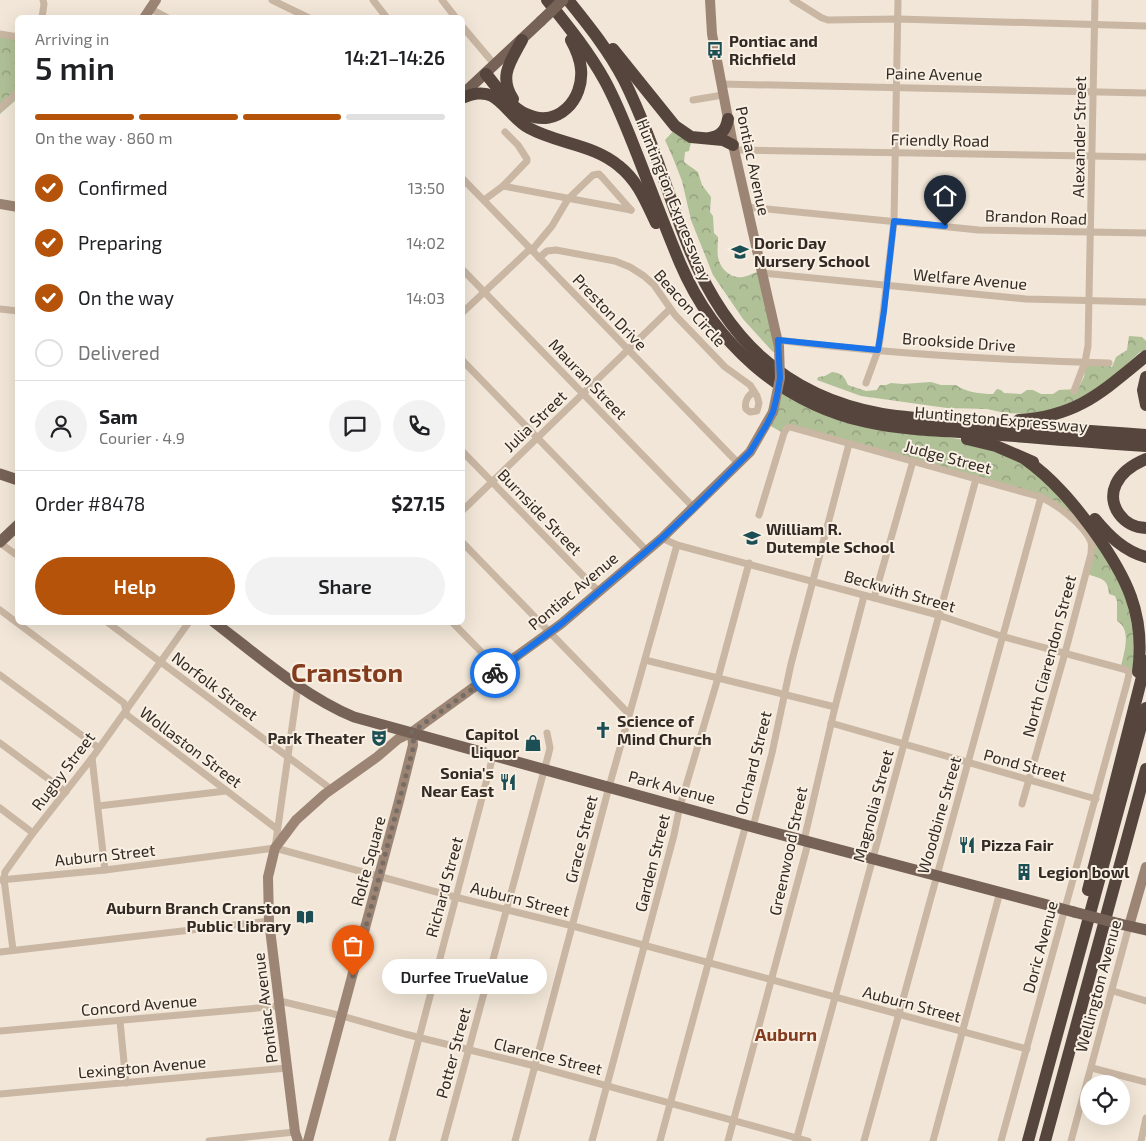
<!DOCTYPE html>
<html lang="en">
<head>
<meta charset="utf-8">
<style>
  body { margin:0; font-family:"Exo 2",sans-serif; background:#f2f2f2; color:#202124; height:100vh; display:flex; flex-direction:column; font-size:19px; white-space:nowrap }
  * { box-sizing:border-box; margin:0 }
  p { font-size:16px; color:#757577 }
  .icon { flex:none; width:28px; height:28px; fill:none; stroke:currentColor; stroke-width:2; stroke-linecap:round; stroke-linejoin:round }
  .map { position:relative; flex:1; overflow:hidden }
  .details { position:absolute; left:15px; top:15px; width:450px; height:610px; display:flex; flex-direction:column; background:#fff; border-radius:8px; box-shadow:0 5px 20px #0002 }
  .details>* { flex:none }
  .tools { position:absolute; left:1080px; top:1075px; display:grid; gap:10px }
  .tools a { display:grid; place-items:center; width:50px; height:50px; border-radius:50%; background:#fff; box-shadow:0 5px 20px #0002; font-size:25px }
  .pin { position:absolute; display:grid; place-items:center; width:42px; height:42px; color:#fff; margin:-51px -21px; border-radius:50% 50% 50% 0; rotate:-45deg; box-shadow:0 0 5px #0007 }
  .pin .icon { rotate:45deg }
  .courier { position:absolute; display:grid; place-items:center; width:50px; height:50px; margin:-25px; border:4px solid #1a73e8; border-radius:50%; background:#fff; color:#222; box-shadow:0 1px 6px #0007 }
  .bubble { position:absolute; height:35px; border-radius:18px; background:#fff; box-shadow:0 5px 20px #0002; font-size:16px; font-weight:600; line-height:35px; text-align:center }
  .summary em { font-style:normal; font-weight:600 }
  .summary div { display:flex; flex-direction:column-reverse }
  .summary { display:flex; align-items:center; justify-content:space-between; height:85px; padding:0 20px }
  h1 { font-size:32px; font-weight:600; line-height:38px }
  .bar { display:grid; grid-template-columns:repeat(4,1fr); gap:8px 5px; align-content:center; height:60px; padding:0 20px }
  .bar i { height:6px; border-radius:4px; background:#e0e0e0 }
  .bar .active { background:#b45309 }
  .bar p { grid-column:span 4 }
  .line { display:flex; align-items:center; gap:12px; padding:0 20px; border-top:1px solid #e0e0e0 }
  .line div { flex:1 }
  .round { display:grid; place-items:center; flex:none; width:52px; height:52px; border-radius:26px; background:#f2f2f2 }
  ol { padding:0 20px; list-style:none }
  li { display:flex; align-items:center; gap:15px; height:55px }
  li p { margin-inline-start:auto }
  li .icon { padding:5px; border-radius:50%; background:#b45309; color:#fff; stroke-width:4 }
  li:last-child { color:#757577 }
  li i { width:28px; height:28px; border:2px solid #e0e0e0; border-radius:50% }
  .button { display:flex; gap:10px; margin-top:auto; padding:10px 20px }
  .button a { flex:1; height:58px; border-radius:30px; background:#b45309; color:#fff; font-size:20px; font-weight:600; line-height:58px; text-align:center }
  .button a+a { background:#f2f2f2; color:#202124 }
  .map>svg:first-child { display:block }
</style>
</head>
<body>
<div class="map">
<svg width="1146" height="1141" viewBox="0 0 1146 1141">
  <defs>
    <pattern id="forest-crowns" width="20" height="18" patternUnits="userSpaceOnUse" patternTransform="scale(1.25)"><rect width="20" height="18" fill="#b0c097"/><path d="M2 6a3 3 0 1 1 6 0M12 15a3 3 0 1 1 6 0" fill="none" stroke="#909c7b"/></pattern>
  </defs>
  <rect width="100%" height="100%" fill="#f1e6d7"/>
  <g fill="url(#forest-crowns)">
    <path d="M0,36l18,3 -1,60 -17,15z"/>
    <path d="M676,128l16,10 -3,13 -4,1 -1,10 14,10 4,13 9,12 -1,15 3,4 1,17 4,4c0,6 -1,14 0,20 2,12 13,22 25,20 6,-1 12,-5 18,-6l19,85 -8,-5 -29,-32 -30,-44 -22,-55 -9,-39 -9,-23 -8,-18z"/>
    <path d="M1129,336l13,1 4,4v9l-6,2 -35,32 -32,22 -34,8 -34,-1 -18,-4 -40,-1 -86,-12 -44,-16 1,-3 7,-1 7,-4c10,1 12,4 16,13l18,6 11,-1 3,-5h6l5,-2 12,1 28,-2 10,3h15c9,7 25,9 37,9l4,-5 4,1 3,3 17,1 6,-4h6l8,4h12l6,-4 19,-1 6,-12 2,-13 21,1 5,2 4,-10 11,-7z"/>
    <path d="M779,392l142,41 57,9 57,23 93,120 11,91 -18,-10c3,-13 11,-37 -4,-45v-20l-2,-5 -6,-2c-1,-16 -8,-15 -22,-20l4,-32 -37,-39 -265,-75 -6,5 -14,-8z"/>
  </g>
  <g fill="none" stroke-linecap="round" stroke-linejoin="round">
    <g stroke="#c9b6a3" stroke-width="7">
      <path d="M272,0l37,18"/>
      <path d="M373,0l14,18"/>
      <path d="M442,0l14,18"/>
      <path d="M793,0l29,18 6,2 70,-1 248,7"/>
      <path d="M149,8l19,10"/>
      <path d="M42,18l2,-14 -1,-4"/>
      <path d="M462,26l33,39"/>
      <path d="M0,34l18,3"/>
      <path d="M721,84l425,9"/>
      <path d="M693,100l30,-5"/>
      <path d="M0,108l18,-16"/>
      <path d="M734,150l412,7"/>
      <path d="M462,178l277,286"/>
      <path d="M503,186l128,24"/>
      <path d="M484,200l19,-14 24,-25v-2l-9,-14 -13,-13"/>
      <path d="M747,207l232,23 167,3"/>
      <path d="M532,250l20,-24 16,-27 25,-24 6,-1 3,3 29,33"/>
      <path d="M539,258l8,-7 9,-1 59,11 15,6 14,9 10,9 21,30 50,52 25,18 7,11 2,7 -2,8 -7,1 -4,-3c-2,-7 2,-14 8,-17"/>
      <path d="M462,269l232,239"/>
      <path d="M762,273l264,26 120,3"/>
      <path d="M0,309l18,2"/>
      <path d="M462,313l68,-64"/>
      <path d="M778,340c110,14 220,20 331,23"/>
      <path d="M462,360l184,190"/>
      <path d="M866,383l12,-33 2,-11 14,-118 4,-221"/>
      <path d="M1074,391l11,-29 3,-16 7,-346"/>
      <path d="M462,451l136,140"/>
      <path d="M462,511l208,-202"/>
      <path d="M759,515l25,-82 3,-5 3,-1 251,70c16,8 43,27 50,45 1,4 0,9 0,12l-26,99 -43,151"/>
      <path d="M662,538l15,7 261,70 63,21 126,34 2,4 -2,9 -126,458"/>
      <path d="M462,542l167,172"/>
      <path d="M0,543l18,13"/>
      <path d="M874,598l39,-137"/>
      <path d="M0,610l124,93 3,12 150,114"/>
      <path d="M107,622l224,167"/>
      <path d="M452,622l47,48"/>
      <path d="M645,660l190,47"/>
      <path d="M0,675l99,73"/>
      <path d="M831,723l265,76"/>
      <path d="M0,743l66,49"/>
      <path d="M92,758l13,112"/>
      <path d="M98,806l128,-15"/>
      <path d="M0,808l33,25"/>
      <path d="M275,848l23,-163"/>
      <path d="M0,880l105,-10 170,-22 180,49 118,29 454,123"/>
      <path d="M13,950l-9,-71 1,-7 28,-39 59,-75 97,-136"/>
      <path d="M0,952l269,-31"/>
      <path d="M1113,991l33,10"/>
      <path d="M280,1001l62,15 63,18 130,32 273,75"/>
      <path d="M120,1021l6,62"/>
      <path d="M0,1031l280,-25"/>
      <path d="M1092,1068l54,14"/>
      <path d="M0,1094l287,-26"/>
      <path d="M209,1141l86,-9"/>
      <path d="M392,1141l101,-385"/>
      <path d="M444,1141l104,-385 2,-8 -3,-15"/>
      <path d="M515,1141l94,-354 68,-242"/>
      <path d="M592,1141l82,-306 6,-29 38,-128 31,-115"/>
      <path d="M660,1141l85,-313 9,-5 18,-70 19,-89 58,-220"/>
      <path d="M728,1141l79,-294 -2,-11 30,-129 29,-111"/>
      <path d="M796,1141l180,-662"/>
      <path d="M864,1141l177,-644"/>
      <path d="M933,1141l67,-249"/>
      <path d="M1071,1141l58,-215"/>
      <path d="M1141,1141l5,-23"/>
    </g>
    <g stroke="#9c8574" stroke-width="10">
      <path d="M710,0l2,34 21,111 46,202"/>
      <path d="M144,18l12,-18"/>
      <path d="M0,204l18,3"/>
      <path d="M1129,926l17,-59"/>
      <path d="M298,1141l-3,-9 -26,-211 -1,-44 7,-29 21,-28 29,-26 52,-37 21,-18 14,-7 149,-108 101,-86 88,-86 23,-40"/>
      <path d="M308,1141l91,-340 14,-56 -1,-13"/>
    </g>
    <g stroke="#766256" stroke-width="11">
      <path d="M462,95l79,-74"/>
      <path d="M0,474l18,6"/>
      <path d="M0,542l18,-17"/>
      <path d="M214,622c43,33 91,75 140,95l395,109 325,86"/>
      <path d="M1120,924l26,6"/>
    </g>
    <g stroke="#55453c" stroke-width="12">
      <path d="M547,0c21,26 42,52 58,81 13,24 22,48 32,73 14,36 28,73 43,109 34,80 101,140 187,159 36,8 75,9 112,11 56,5 111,9 167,13"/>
      <path d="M568,0c21,26 41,51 56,80 26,52 42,109 63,163 36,92 95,153 195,171 31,5 63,6 94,8 56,5 113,9 170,13"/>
      <path d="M613,49l62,77 16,11 32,3 10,5"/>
      <path d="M486,74c11,13 24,33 40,40 32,15 58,-15 55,-45 -1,-11 -5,-20 -10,-29"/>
      <path d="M462,98c10,-4 20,-7 30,-2 13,7 22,24 37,32 29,16 64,16 90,38 19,15 27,36 37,57"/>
      <path d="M513,99c-15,-23 -2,-38 9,-59"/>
      <path d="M710,138c11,-2 16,-8 18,-19"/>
      <path d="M1146,377l-3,13 3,15"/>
      <path d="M1019,420c59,-4 83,-28 127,-64"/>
      <path d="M967,439l29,7 37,16"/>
      <path d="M1025,459c28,20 48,44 68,71 33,46 53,84 45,142"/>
      <path d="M1146,459c-12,5 -24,12 -30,25 -10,21 8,44 30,44"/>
      <path d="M1095,519c14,17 29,32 51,38"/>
      <path d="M1088,890l58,-229"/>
      <path d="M1028,1141l118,-433"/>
      <path d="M1045,1141l101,-372"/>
    </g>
    <path stroke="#9c8574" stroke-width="10" d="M773,412l7,-34 -1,-31"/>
    <g stroke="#766256" stroke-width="11">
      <path d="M541,21l22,-21"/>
      <path d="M1074,912l46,12"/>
    </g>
  </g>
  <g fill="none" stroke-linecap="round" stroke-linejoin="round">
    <path stroke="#766c63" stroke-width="5" stroke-dasharray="0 9" d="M353,976l61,-231 -2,-13 83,-59"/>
    <path stroke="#1a73e8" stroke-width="6" d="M495,673l66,-49 101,-86 32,-30 56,-56 17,-28 6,-12 4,-16 3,-18 -2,-38 100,10 6,-39 10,-90 51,5"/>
  </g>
  <defs>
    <g id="bus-bare" transform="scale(1.35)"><path d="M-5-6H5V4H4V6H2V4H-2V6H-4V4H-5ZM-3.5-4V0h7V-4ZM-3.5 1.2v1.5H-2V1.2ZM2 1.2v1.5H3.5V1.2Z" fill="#1b4e55" stroke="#f9f0e3" stroke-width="2.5" paint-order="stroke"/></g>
    <g id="school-bare" transform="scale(1.35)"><path d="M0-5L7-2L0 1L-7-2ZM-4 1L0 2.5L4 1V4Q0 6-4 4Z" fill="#1b4e55" stroke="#f9f0e3" stroke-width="2.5" paint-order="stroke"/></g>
    <g id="church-bare" transform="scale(1.35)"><path d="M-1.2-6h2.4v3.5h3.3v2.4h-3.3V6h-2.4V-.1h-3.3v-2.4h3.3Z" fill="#1b4e55" stroke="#f9f0e3" stroke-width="2.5" paint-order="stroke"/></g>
    <g id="theatre-bare" transform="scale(1.35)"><path d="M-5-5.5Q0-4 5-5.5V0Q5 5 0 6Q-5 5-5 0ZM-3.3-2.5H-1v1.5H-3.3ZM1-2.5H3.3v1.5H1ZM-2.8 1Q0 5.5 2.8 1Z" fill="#1b4e55" stroke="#f9f0e3" stroke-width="2.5" paint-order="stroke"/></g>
    <g id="shop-bare" transform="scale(1.35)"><path d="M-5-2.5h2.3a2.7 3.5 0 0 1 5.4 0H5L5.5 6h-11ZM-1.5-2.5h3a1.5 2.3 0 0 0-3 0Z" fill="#1b4e55" stroke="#f9f0e3" stroke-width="2.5" paint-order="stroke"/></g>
    <g id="restaurant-bare" transform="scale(1.35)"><path d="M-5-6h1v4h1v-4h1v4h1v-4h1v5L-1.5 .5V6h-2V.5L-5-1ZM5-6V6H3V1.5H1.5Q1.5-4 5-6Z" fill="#1b4e55" stroke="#f9f0e3" stroke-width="2.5" paint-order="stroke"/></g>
    <g id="building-bare" transform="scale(1.35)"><path d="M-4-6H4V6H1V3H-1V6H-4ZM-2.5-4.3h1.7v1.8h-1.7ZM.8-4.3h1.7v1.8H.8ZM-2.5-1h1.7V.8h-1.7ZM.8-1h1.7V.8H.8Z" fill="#1b4e55" stroke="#f9f0e3" stroke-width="2.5" paint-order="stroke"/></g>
    <g id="library-bare" transform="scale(1.35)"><path d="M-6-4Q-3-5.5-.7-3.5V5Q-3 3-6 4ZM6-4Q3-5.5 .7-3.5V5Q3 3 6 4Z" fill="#1b4e55" stroke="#f9f0e3" stroke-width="2.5" paint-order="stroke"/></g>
  </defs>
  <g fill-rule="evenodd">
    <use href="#bus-bare" x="715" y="50"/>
    <use href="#school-bare" x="740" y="252"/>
    <use href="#school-bare" x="752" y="538"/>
    <use href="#church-bare" x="603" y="730"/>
    <use href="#theatre-bare" x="379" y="738"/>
    <use href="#shop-bare" x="533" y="743"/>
    <use href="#restaurant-bare" x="508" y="782"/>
    <use href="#restaurant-bare" x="967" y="845"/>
    <use href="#building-bare" x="1024" y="872"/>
    <use href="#library-bare" x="305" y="917"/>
  </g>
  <g text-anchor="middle" stroke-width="4" stroke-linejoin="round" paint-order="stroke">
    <g font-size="16" font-weight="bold" fill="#332a25" stroke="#f9f0e3" text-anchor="start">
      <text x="729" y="47">Pontiac and<tspan x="729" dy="18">Richfield</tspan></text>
      <text x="754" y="249">Doric Day<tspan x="754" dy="18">Nursery School</tspan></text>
      <text x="766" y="535">William R.<tspan x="766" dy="18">Dutemple School</tspan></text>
      <text x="617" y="727">Science of<tspan x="617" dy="18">Mind Church</tspan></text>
      <text x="519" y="740" text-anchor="end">Capitol<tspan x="519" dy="18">Liquor</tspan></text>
      <text x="365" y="744" text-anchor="end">Park Theater</text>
      <text x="494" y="779" text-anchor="end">Sonia's<tspan x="494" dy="18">Near East</tspan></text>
      <text x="981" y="851">Pizza Fair</text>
      <text x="1038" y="878">Legion bowl</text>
      <text x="291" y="914" text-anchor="end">Auburn Branch Cranston<tspan x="291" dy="18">Public Library</tspan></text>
    </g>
    <g font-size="16" fill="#332a25" stroke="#f9f0e3">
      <text transform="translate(934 74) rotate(1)" y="6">Paine Avenue</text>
      <text transform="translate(1079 137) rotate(-89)" y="6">Alexander Street</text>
      <text transform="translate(940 140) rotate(1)" y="6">Friendly Road</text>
      <text transform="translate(753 161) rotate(78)" y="6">Pontiac Avenue</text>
      <text transform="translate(674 200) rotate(68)" y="6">Huntington Expressway</text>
      <text transform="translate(1036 217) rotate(2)" y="6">Brandon Road</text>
      <text transform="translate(970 279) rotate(5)" y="6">Welfare Avenue</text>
      <text transform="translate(690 308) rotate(48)" y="6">Beacon Circle</text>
      <text transform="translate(610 312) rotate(46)" y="6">Preston Drive</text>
      <text transform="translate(959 342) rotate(4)" y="6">Brookside Drive</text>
      <text transform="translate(588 379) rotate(46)" y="6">Mauran Street</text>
      <text transform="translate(1001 419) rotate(5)" y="6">Huntington Expressway</text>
      <text transform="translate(535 421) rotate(-44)" y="6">Julia Street</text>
      <text transform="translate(948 457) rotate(15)" y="6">Judge Street</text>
      <text transform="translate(540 512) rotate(46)" y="6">Burnside Street</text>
      <text transform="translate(573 591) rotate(-40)" y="6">Pontiac Avenue</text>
      <text transform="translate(900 591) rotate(16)" y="6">Beckwith Street</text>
      <text transform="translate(1049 656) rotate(-75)" y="6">North Ciarendon Street</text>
      <text transform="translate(215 686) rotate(37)" y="6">Norfolk Street</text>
      <text transform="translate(191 747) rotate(37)" y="6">Wollaston Street</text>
      <text transform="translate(753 763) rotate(-76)" y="6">Orchard Street</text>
      <text transform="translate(1025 765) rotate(15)" y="6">Pond Street</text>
      <text transform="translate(63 771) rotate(-53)" y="6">Rugby Street</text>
      <text transform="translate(672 787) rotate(15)" y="6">Park Avenue</text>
      <text transform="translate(873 806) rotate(-75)" y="6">Magnolia Street</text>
      <text transform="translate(939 815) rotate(-74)" y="6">Woodbine Street</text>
      <text transform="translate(581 839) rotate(-76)" y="6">Grace Street</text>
      <text transform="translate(788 851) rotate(-78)" y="6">Greenwood Street</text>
      <text transform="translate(105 855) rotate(-6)" y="6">Auburn Street</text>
      <text transform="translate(368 861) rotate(-75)" y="6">Rolfe Square</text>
      <text transform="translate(652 863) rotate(-76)" y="6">Garden Street</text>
      <text transform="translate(444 887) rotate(-75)" y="6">Richard Street</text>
      <text transform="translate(520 899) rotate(14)" y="6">Auburn Street</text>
      <text transform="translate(1040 947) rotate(-75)" y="6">Doric Avenue</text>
      <text transform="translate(1098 986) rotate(-75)" y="6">Wellington Avenue</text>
      <text transform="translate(912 1004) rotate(15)" y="6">Auburn Street</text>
      <text transform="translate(139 1005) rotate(-5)" y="6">Concord Avenue</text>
      <text transform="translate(265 1008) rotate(-97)" y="6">Pontiac Avenue</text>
      <text transform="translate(453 1053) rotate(-75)" y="6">Potter Street</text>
      <text transform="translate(548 1056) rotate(14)" y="6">Clarence Street</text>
      <text transform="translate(142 1067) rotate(-5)" y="6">Lexington Avenue</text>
    </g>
    <g font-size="18" font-weight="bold" fill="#833c1e" stroke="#f9f0e3">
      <text x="786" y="1041">Auburn</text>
    </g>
    <g font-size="26" font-weight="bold" fill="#833c1e" stroke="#f9f0e3">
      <text x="347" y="682">Cranston</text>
    </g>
  </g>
</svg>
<div class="tools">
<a><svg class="icon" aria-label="locate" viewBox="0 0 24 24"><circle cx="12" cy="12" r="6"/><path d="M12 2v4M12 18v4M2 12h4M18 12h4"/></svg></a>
</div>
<div class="pin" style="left:353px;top:976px;background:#ea580c"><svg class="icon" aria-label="bag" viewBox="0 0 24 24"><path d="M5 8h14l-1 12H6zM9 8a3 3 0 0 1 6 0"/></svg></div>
<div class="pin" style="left:945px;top:226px;background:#1f2937"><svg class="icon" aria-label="home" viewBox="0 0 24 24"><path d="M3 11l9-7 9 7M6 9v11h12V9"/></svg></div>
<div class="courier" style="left:495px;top:673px"><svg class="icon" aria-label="bike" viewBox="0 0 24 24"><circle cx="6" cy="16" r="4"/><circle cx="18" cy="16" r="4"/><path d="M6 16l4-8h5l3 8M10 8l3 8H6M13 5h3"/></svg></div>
<div class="bubble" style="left:382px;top:959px;width:165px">Durfee TrueValue</div>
<section class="details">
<div class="summary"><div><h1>5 min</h1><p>Arriving in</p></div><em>14:21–14:26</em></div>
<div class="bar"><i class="active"></i><i class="active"></i><i class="active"></i><i></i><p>On the way · 860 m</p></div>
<ol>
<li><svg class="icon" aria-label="check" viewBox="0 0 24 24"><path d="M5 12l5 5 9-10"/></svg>Confirmed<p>13:50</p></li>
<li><svg class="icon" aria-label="check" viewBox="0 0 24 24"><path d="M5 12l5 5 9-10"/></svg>Preparing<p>14:02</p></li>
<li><svg class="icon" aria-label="check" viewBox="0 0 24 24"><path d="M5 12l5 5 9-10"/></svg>On the way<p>14:03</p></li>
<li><i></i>Delivered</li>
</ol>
<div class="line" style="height:90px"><a class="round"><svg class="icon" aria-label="person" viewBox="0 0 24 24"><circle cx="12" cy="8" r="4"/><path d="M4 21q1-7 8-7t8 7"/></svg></a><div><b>Sam</b><p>Courier · 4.9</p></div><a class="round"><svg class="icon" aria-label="chat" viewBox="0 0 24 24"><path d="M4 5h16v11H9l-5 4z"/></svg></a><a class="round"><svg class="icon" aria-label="phone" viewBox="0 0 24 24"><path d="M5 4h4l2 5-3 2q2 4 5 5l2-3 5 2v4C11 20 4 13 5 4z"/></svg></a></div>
<div class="line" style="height:65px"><div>Order #8478</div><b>$27.15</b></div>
<div class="button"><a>Help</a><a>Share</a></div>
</section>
</div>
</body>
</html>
